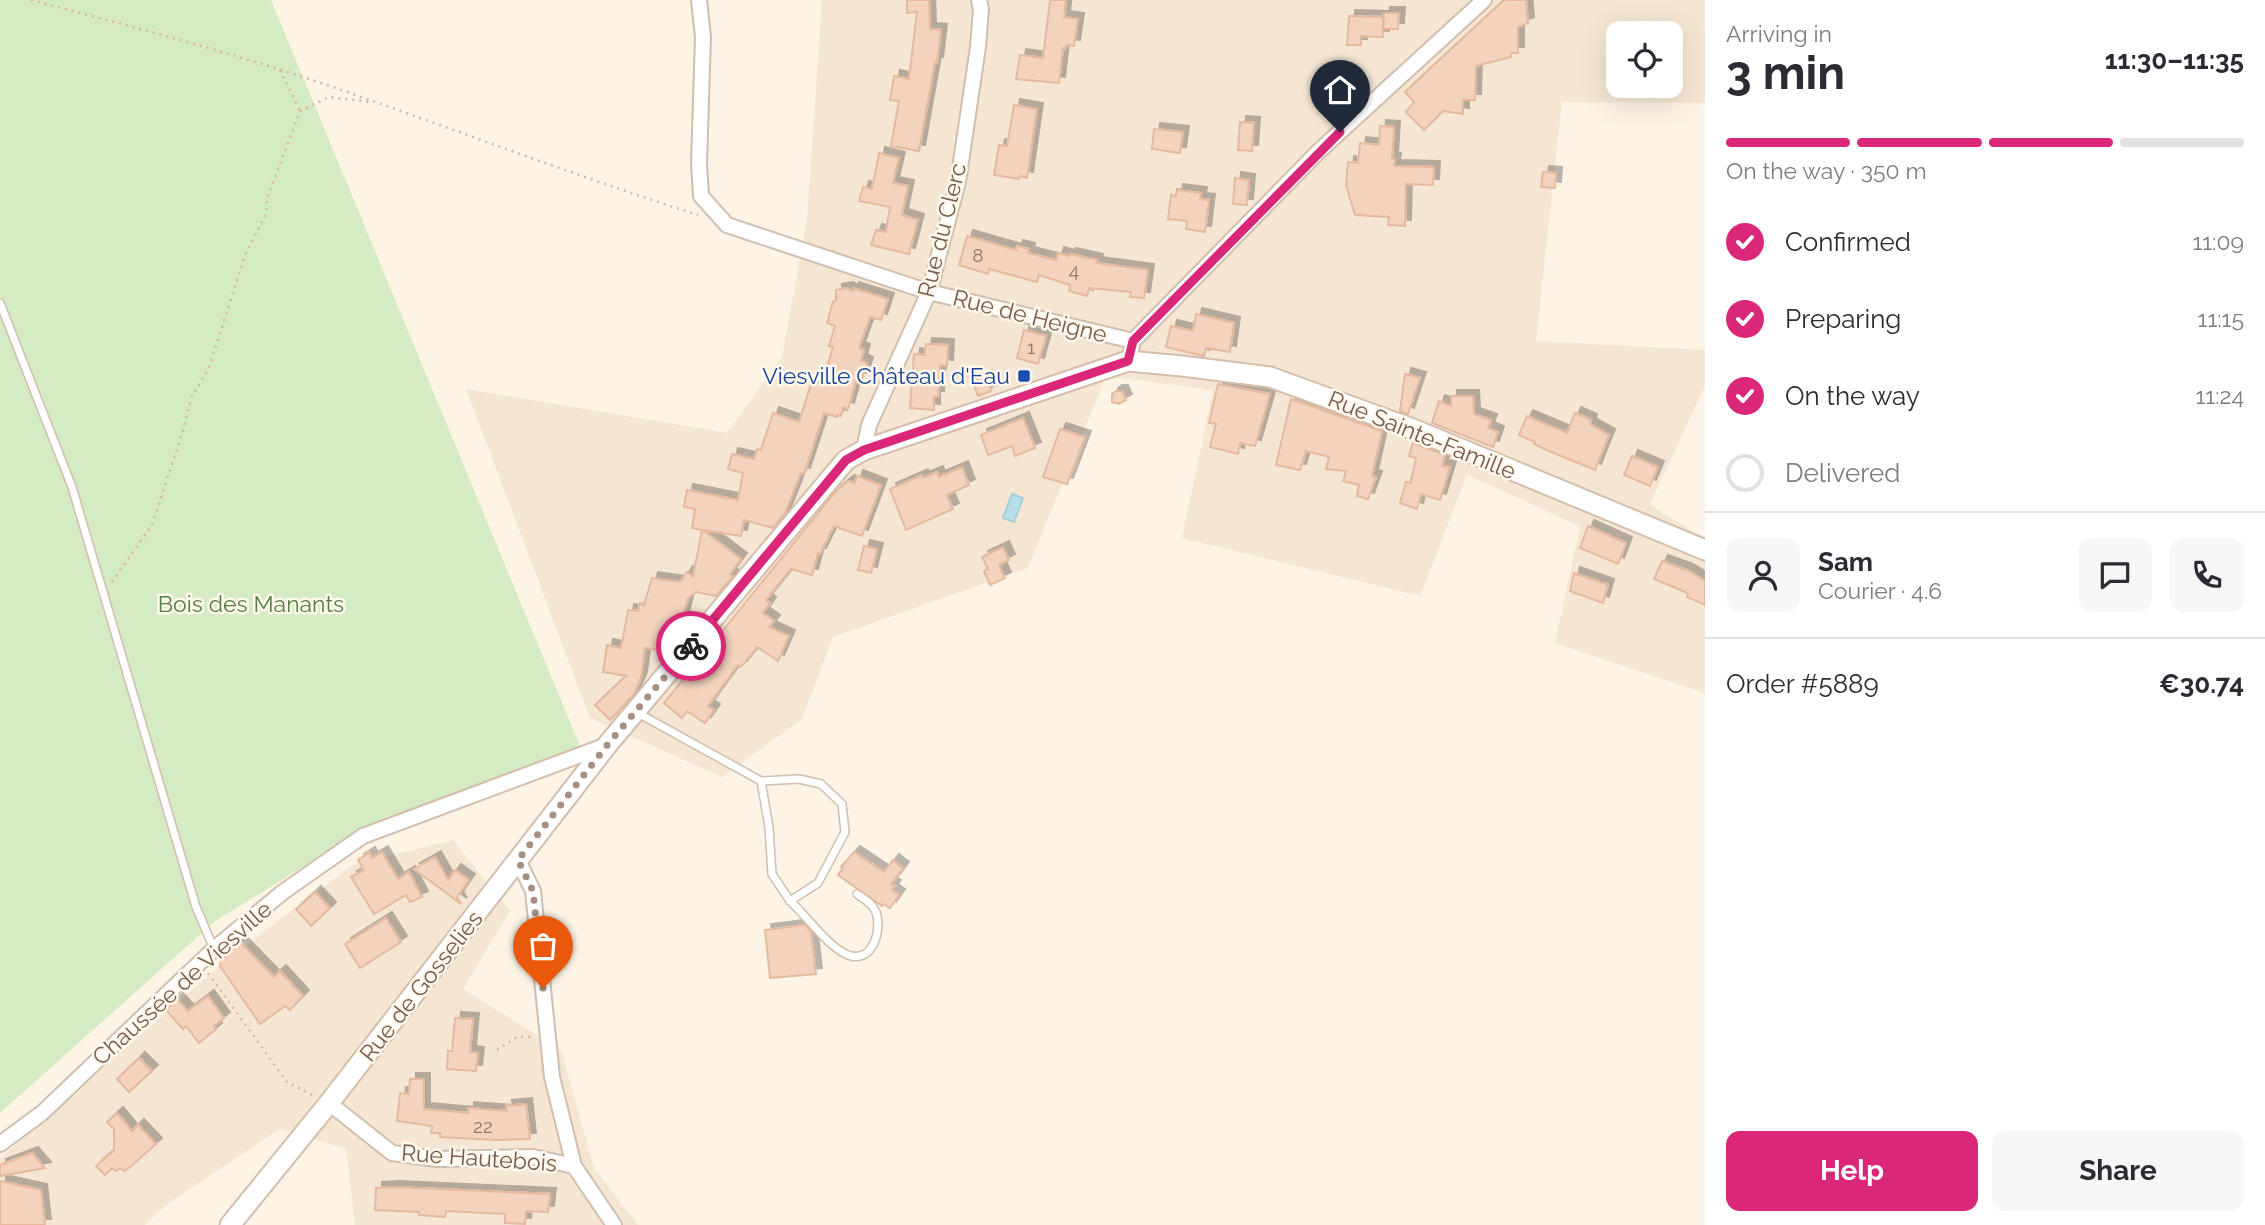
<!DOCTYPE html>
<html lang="en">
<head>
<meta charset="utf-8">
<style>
  body { margin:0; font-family:Raleway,sans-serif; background:#f7f7f7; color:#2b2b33; height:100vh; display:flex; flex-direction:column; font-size:26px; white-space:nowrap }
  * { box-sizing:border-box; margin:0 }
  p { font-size:23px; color:#7c7c81 }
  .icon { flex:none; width:38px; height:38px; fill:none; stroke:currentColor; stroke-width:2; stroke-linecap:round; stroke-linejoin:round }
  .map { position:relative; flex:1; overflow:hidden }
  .panel { display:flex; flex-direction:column; background:#fff; width:560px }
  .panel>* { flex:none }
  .buttons { position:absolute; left:1606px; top:21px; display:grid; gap:14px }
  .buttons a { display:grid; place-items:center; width:77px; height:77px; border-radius:14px; background:#fff; box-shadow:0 7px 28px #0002; font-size:35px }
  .pin { position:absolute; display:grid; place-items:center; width:60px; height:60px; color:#fff; margin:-72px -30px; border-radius:50% 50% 50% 0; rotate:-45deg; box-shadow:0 0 7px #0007 }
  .pin .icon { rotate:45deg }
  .courier { position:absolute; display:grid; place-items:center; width:70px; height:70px; margin:-35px; border:5px solid #db2777; border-radius:50%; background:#fff; color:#222; box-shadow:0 2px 9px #0007 }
  .head em { font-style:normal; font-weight:700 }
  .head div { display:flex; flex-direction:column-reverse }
  .head { display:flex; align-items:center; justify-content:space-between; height:119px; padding:0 21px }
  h1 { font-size:46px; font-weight:700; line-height:52px }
  .bar { display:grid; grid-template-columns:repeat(4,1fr); gap:10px 7px; align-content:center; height:84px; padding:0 21px }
  .bar i { height:9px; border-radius:5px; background:#e1e1e2 }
  .bar .current { background:#db2777 }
  .bar p { grid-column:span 4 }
  .line { display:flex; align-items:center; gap:18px; padding:0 21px; border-top:2px solid #e1e1e2 }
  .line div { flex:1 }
  .round { display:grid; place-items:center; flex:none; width:74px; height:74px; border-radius:14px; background:#f7f7f7 }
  ol { padding:0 21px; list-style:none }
  li { display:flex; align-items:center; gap:21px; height:77px }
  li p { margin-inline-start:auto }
  li .icon { padding:7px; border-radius:50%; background:#db2777; color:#fff; stroke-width:4 }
  li:last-child { color:#7c7c81 }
  li i { width:38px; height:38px; border:4px solid #e1e1e2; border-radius:50% }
  .cta { display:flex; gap:14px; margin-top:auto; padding:14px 21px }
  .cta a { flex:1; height:80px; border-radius:14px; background:#db2777; color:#fff; font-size:28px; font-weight:700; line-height:80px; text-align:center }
  .cta a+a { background:#f7f7f7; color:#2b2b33 }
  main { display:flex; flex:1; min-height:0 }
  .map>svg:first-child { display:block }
</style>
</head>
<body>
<main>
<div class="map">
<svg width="1705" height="1225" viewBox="0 0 1705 1225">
  <defs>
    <filter id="shadow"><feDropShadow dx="6" dy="-6" stdDeviation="0" flood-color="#0004"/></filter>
  </defs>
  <rect width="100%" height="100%" fill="#fdf4e6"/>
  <g fill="#f5e6d4" fill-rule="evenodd">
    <path d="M822,0h883v103l-143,-1 -26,239 169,9v36l-55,118 55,35v154l-150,-50 25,-117 -113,-51 -47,121 -238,-58 31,-148 -107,-14 -78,192 -195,69 -31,82 -80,58 -132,-59 -124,-329 261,44 55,-76 25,-138zM1619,33h52v53h-52z"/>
    <path d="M453,840l57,71 -47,78 98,61 33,118 44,57h-283l-9,-76 -66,-20 -114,76 -21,20h-145v-67l226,-198 127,-95z"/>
  </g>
  <path fill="#d4ebc4" d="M0,0h271l309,746 -211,80 -155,96 -214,191z"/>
  <path fill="#bae0e7" stroke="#a0d0d9" stroke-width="2" d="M1012,494l11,4 -9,24 -11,-4z"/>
  <g fill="#f3d3bd" stroke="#e6b99d" stroke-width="2" filter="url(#shadow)">
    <path d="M907,0h22l1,29 11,1 -4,33 -2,-1 -16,89 -28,-5 8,-45 -9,-1 4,-24 15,3 8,-67 -10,1z"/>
    <path d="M1050,0h16l-2,17 14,2 -4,27 -8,-1 -1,4 -2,-1 -4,35 -43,-4 4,-24 23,3z"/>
    <path d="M1504,0h22l2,23 -10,4v26h-7v4l-35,9 -1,34h-12v14l-20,-3 -19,19 -18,-18 8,-10 -9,-10z"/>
    <path d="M1384,13h15l-1,16h-15z"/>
    <path d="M1349,16l34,1v20l-22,-1v9h-14z"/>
    <path d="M1014,105l23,4 -10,69 -7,-2 -1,3 -25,-4 5,-30 8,1z"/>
    <path d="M1240,122l14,1 -2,28 -14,-1z"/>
    <path d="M1380,126l14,1 -2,32h3l-1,7 40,1 -1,18 -27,-1 -1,42 -17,-1 1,-8 -34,-2 -9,-30 2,-23 10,1 2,-20 19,2z"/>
    <path d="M1154,129l29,3 -3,21 -28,-4z"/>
    <path d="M879,153l20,5 -6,25 15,3 -6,29 16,5 -9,34 -38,-9 5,-15 10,2 4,-25 -31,-6 4,-14 9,2z"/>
    <path d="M1543,172l13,1 -1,15 -14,-1z"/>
    <path d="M1235,178l14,2 -2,25 -14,-1z"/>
    <path d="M1177,190l24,3 -1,6 9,1 -4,32 -19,-3 1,-8 -19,-2 3,-24 5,1z"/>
    <path d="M967,236l49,14 1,-4 12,3 -1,4 28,7 2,-7 11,3 1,-2 27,6 -1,3 52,7 -4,28 -14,-1 1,-5 -42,-4 -2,8 -18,-5 1,-6 -31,-10 -2,7 -48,-13 -1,5 -29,-9z"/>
    <path d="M846,288l7,3v-3l35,11 -7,21 -11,-3 -11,31 5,2 -3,10 6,3 -5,16 -5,-1 -9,31 -5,-2 -2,9 -3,-1 -1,2 -13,-4 -20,61 -3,-1 -16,40 -12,15 -29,-8 -3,16 -38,-6 38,29 -11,15 3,2 -17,20 -20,-4 -8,6 -11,45 -8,9 -24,-4 -4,30 -7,16 -24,26 -15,-15 31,-29 -23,-4 4,-27 14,3 7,-38 10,1 2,-8 4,2 8,-27 28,4 7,-10 6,5 9,-47 -10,-2 3,-19 -11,-2 3,-17 51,10 5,-27 -15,-4 4,-15 22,5 3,-10 4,1 12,-37 26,9 13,-41 10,3 11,-37 -4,-1 6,-20 -8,-3 6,-21 3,-2v-10z"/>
    <path d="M1196,314l38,9 -4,29 -24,-4 -2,8 -38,-9 5,-21 22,5z"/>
    <path d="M1024,330l22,6 -8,28 -21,-6z"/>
    <path d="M926,344l22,1 -1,21 -7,-1 -2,32h-4v13l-24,-2 4,-54 11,1z"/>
    <path d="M1405,374l15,4 -12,36 -8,-3z"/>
    <path d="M986,376l5,15 -13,5 -5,-15z"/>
    <path d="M1218,384l52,10 -15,52 -15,-3 -2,11 -28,-7 6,-23 -7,-1z"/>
    <path d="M1116,391h6l4,9 -7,4 -7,-2v-8z"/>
    <path d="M1451,396h22l1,18 17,6 -3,8 10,4 -5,15 -61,-24 7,-22 12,5z"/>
    <path d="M1291,399l91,32 -10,45 4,1 -8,22 -11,-3 2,-11 -16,-4 3,-10 -20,-2 3,-12 -23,-6 -6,19 -24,-5z"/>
    <path d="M1575,413l16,7 -1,4 19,11 -14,35 -46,-19 -15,-7 1,-2 -16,-7 8,-19 40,17z"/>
    <path d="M1023,418l12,30 -20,8 -3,-10 -24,9 -7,-20z"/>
    <path d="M1060,429l25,8 -18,47 -24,-7z"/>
    <path d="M1413,443l32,12 -3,11 8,1 -10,33 -19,-6 -4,15 -17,-6 6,-21 5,1 5,-25 -7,-2z"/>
    <path d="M1632,456l26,11 -8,19 -26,-11z"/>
    <path d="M962,467l7,18 -22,10 6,14 -47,21 -16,-41 32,-14 1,3 14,-6 2,5z"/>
    <path d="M857,476l24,9 -19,51 -28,-10 -14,28 -2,-1 -6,22 -21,-6 -25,31 4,3 -7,10 11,8 -5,6 20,9 -11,25 -21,-14 -16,20 -3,-2 -30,41 6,4 -9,13 -18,-12 -5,7 -18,-15 172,-212 12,-10 7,2z"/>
    <path d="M1588,526l38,17 -8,21 -38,-16z"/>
    <path d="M864,546l13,3 -6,24 -13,-3z"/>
    <path d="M1003,547l6,13 -10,5 6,13 -15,7 -6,-14 4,-2 -6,-12z"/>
    <path d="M1662,561l25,9 18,11v24l-18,-8 1,-3 -3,-2 -31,-13z"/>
    <path d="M1574,573l34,12 -5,18 -33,-12z"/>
    <path d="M382,852l16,27 11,-7 13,25 -12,5 -4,-7 -32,19 -23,-37 13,-7 -6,-10 11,-7 3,5z"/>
    <path d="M854,852l30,20 9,-12 10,8 -12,16 4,2 -3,4 7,5 -9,13 -7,-4 -1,2 -44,-31 5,-7 -2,-1z"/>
    <path d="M435,857l13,23 7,-10 14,10 -12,17 4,7 -47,-35z"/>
    <path d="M315,892l15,16 -19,18 -15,-17z"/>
    <path d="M386,918l15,24 -41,26 -15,-24z"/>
    <path d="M805,925l6,7 5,42 -46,4 -5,-48z"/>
    <path d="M240,942l34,35 6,-6 23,25 -13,14 -5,-4 -25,18 -40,-58 1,-6z"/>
    <path d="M208,996l16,22 -10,8 2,3 -17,14 -13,-17 -3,3 -17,-19 11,-11 11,12z"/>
    <path d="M455,1018l18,1 -3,33 8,1 -2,18 -29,-2 1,-18h4z"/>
    <path d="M139,1058l13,13 -23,21 -12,-13z"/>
    <path d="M410,1079h14v30l44,4v-5l39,3 -1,-5 20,-2 4,35 -34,1 -56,-3v-4h-9l1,-7 -35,-5 3,-28 9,1z"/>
    <path d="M117,1113l15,18 6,-6 18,19 -27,24 -5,3 -3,-3 -5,3 -4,-3 -7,7 -9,-9 18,-16v-21l-7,-7z"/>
    <path d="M32,1153l13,15 -45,8v-11z"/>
    <path d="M0,1181l41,9 4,35h-45z"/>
    <path d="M394,1187l156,7 -2,18 -22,-1 -1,13 -20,-1v-9l-59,-3 -1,6 -26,-2v-3l-44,-2 1,-22z"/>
  </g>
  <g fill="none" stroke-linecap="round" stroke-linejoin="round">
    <g stroke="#d1beae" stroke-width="10">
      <g id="lane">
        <path d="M0,303l72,184 124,420 18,42"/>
        <path d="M636,712l125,69 8,46 3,47 18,27 28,-18 27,-51 -3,-28 -21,-20 -22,-5 -38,2"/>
        <path d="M790,901c16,14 41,50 61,55 23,5 31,-27 25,-44 -4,-9 -12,-13 -19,-18"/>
      </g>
    </g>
    <g stroke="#d1beae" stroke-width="18">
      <g id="street">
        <path d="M699,0l4,37 -4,126 2,33 26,29 202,67 204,49"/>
        <path d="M1131,351l2,-10 186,-190 165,-151"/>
        <path d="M864,450l5,-25 60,-133 29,-110 20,-135 3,-38 -2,-9"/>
        <path d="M518,860l15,31 19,186 22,89 40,59"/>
        <path d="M329,1103l63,50 45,6 96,-2 41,9"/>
        <path d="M0,1144l42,-31 172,-164 69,-57 80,-56 244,-91"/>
      </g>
    </g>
    <g stroke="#d4beac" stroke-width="23">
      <path id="secondary" d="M230,1225l99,-122 279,-359 238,-284 18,-10 264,-89 54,5 88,11 143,52 292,121"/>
    </g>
    <g stroke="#d8b6a0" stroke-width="2.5" stroke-dasharray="2 5" stroke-linecap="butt">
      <path d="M31,0c99,26 199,52 296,85 124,43 246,90 371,130"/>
      <path d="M280,70l20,41"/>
      <path d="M112,582l40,-57 31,-94 8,-33 18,-30 36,-113 21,-41 1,-16 33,-87 29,-14 41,5"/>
      <path d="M208,973l79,109 27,14"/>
      <path d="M497,1050l20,-13h17"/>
    </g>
    <use href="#lane" stroke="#fff" stroke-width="7"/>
    <use href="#street" stroke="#fff" stroke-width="14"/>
    <use href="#secondary" stroke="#fff" stroke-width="19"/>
  </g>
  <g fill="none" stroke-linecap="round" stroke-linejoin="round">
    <path stroke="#a69081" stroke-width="7" stroke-dasharray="0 12.6" d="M543,988l-10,-97 -15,-31 90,-116 83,-98"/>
    <path stroke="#db2777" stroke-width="9" d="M691,646l155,-186 18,-10 264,-89 5,-20 207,-209"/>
  </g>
  <rect fill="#1a4fb4" stroke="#fff8ed" stroke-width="2.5" x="1017" y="369" width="14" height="14" rx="3.5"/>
  <g text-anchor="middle" stroke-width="5" stroke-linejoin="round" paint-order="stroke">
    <g font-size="19" fill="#967867">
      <text x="978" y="262">8</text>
      <text x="1074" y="277">4</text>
      <text x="1031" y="354">1</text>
      <text x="483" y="1133">22</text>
    </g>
    <g font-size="23" fill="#775a4a" stroke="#fff8ed">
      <text transform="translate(942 230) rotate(-76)" y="8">Rue du Clerc</text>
      <text transform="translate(1030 316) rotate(14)" y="8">Rue de Heigne</text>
      <text transform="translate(1422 435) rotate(22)" y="8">Rue Sainte-Famille</text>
      <text transform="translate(182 983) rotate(-42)" y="8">Chaussée de Viesville</text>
      <text transform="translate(421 986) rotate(-52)" y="8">Rue de Gosselies</text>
      <text transform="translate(479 1158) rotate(4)" y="8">Rue Hautebois</text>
    </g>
    <g font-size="23" fill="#164399" stroke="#fff8ed" text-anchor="end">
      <text x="1010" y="384">Viesville Château d'Eau</text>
    </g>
    <g font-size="23" fill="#537d42" stroke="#fff8ed">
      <text x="251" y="612">Bois des Manants</text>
    </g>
  </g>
</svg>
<div class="buttons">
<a><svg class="icon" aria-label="locate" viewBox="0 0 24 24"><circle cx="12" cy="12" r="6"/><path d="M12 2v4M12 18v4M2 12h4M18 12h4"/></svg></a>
</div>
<div class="pin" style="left:543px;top:988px;background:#ea580c"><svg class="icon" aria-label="bag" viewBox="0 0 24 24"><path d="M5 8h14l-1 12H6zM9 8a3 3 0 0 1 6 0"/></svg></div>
<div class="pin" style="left:1340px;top:132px;background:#1f2937"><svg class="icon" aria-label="home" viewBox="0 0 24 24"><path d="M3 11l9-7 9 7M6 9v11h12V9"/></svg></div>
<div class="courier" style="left:691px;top:646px"><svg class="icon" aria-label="bike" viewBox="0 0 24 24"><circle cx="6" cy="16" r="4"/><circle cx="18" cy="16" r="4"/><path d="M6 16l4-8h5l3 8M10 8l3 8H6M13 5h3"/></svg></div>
</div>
<section class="panel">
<div class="head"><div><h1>3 min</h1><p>Arriving in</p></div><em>11:30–11:35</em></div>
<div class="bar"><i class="current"></i><i class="current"></i><i class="current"></i><i></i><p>On the way · 350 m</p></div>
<ol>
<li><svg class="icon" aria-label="check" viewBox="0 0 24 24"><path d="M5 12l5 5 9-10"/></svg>Confirmed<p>11:09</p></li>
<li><svg class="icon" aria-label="check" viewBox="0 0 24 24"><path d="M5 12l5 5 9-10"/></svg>Preparing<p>11:15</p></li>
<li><svg class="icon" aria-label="check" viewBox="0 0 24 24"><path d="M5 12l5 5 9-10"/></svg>On the way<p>11:24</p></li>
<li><i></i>Delivered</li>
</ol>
<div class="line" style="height:126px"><a class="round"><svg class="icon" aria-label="person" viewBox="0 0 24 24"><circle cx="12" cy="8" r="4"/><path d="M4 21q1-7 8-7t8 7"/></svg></a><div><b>Sam</b><p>Courier · 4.6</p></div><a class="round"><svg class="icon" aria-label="chat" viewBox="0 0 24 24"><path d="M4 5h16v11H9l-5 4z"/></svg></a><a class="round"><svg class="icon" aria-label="phone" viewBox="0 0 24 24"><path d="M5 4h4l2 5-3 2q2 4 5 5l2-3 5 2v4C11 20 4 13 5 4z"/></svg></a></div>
<div class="line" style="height:91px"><div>Order #5889</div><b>€30.74</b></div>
<div class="cta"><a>Help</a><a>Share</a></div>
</section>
</main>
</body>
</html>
